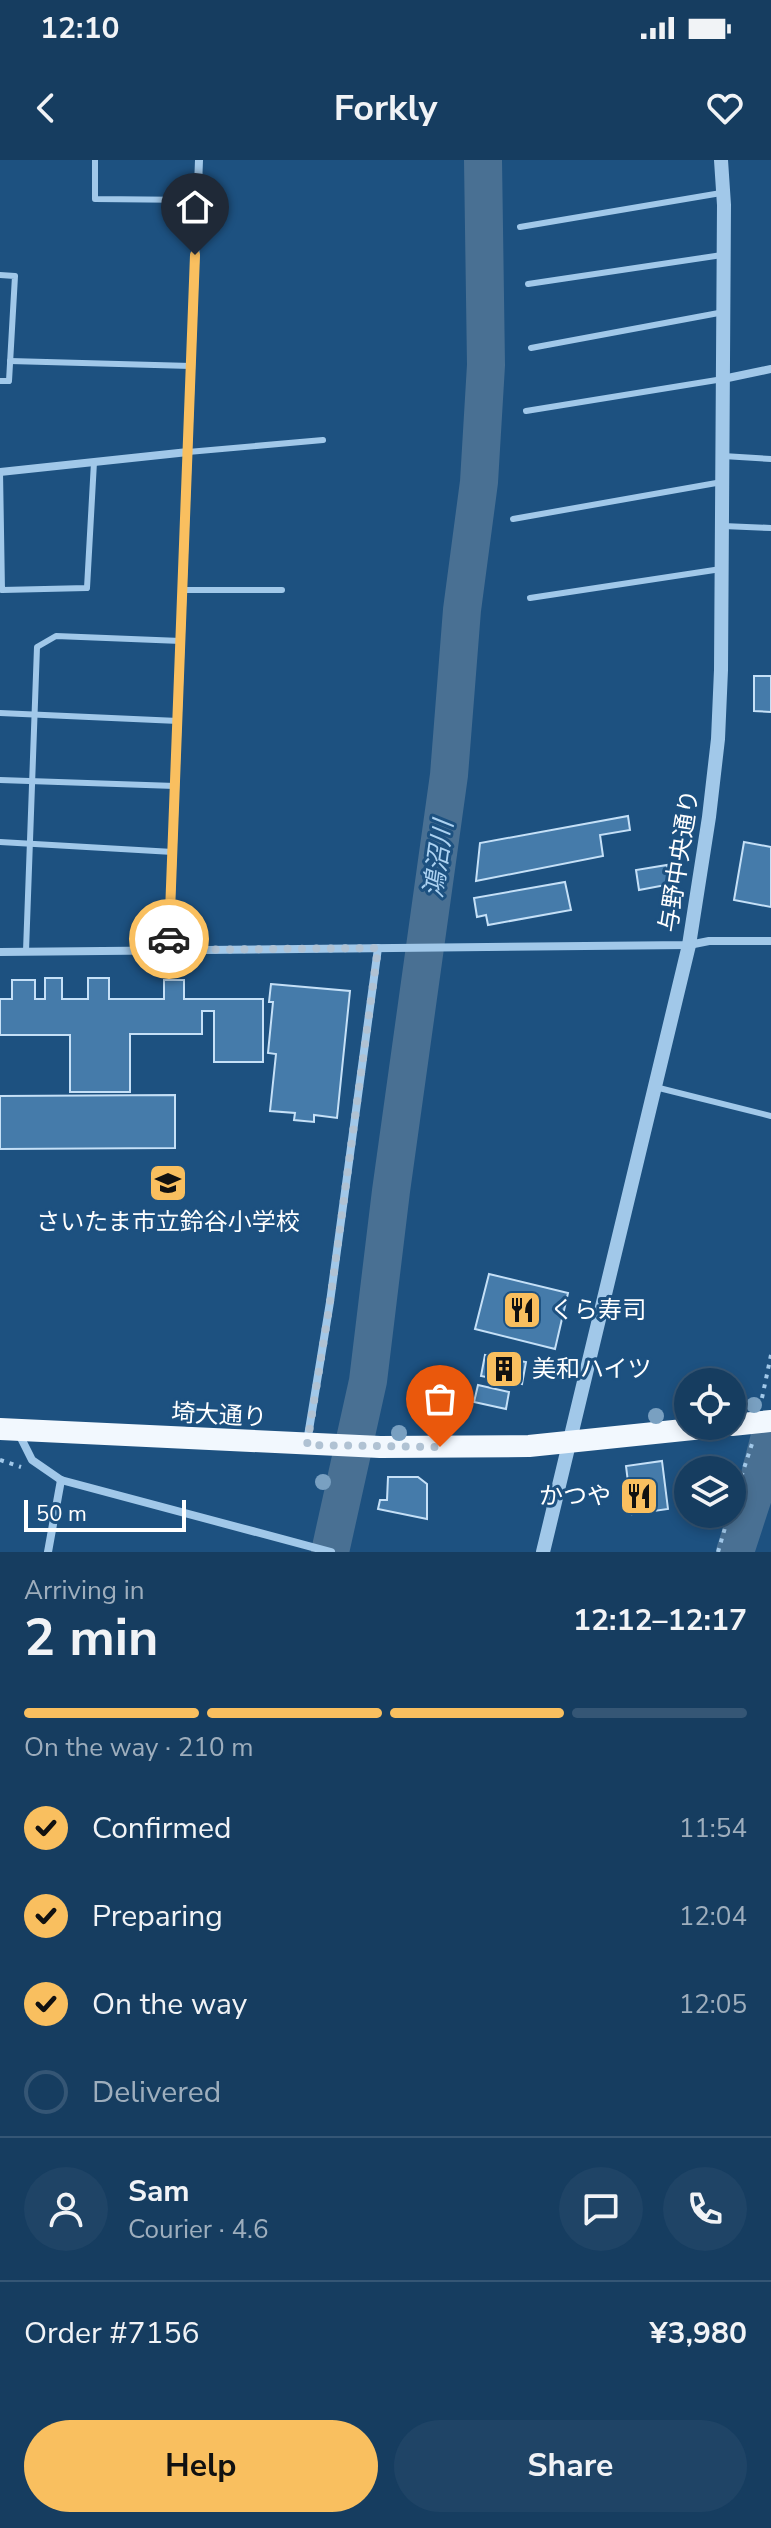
<!DOCTYPE html>
<html lang="en">
<head>
<meta charset="utf-8">
<style>
  body { margin:0; font-family:"Nunito Sans","Noto Sans JP",sans-serif; background:#1f4466; color:#f1f3f6; height:100vh; display:flex; flex-direction:column; font-size:30px; white-space:nowrap }
  * { box-sizing:border-box; margin:0 }
  p { font-size:26px; color:#9eaebd }
  .icon { flex:none; width:44px; height:44px; fill:none; stroke:currentColor; stroke-width:2; stroke-linecap:round; stroke-linejoin:round }
  .map { position:relative; height:1392px; overflow:hidden }
  .panel { display:flex; flex-direction:column; background:#163d60; flex:1 }
  .panel>* { flex:none }
  .tools { position:absolute; left:674px; top:1208px; display:grid; gap:16px }
  .tools a { display:grid; place-items:center; width:72px; height:72px; border-radius:50%; background:#163d60; box-shadow:0 4px 12px #0003,0 0 0 2px #355675; font-size:40px }
  .scale { position:absolute; left:24px; bottom:20px; width:162px; box-sizing:border-box; padding-left:8px; border:4px solid #fff; border-top:0; font-size:22px; line-height:28px; white-space:nowrap; color:#fff; -webkit-text-stroke:6px #1d5180; paint-order:stroke }
  .pin { position:absolute; display:grid; place-items:center; width:68px; height:68px; color:#fff; margin:-82px -34px; border-radius:50% 50% 50% 0; rotate:-45deg; box-shadow:0 0 8px #0007 }
  .pin .icon { rotate:45deg }
  .courier { position:absolute; display:grid; place-items:center; width:80px; height:80px; margin:-40px; border:6px solid #f9bf5f; border-radius:50%; background:#fff; color:#222; box-shadow:0 2px 10px #0007 }
  .overview em { font-style:normal; font-weight:700 }
  .overview div { display:flex; flex-direction:column-reverse }
  .overview { display:flex; align-items:center; justify-content:space-between; height:136px; padding:0 24px }
  h1 { font-size:52px; font-weight:700; line-height:60px }
  .bar { display:grid; grid-template-columns:repeat(4,1fr); gap:12px 8px; align-content:center; height:96px; padding:0 24px }
  .bar i { height:10px; border-radius:6px; background:#355675 }
  .bar .selected { background:#f9bf5f }
  .bar p { grid-column:span 4 }
  .line { display:flex; align-items:center; gap:20px; padding:0 24px; border-top:2px solid #355675 }
  .line div { flex:1 }
  .round { display:grid; place-items:center; flex:none; width:84px; height:84px; border-radius:42px; background:#1f4466 }
  ol { padding:0 24px; list-style:none }
  li { display:flex; align-items:center; gap:24px; height:88px }
  li p { margin-inline-start:auto }
  li .icon { padding:8px; border-radius:50%; background:#f9bf5f; color:#111; stroke-width:4 }
  li:last-child { color:#9eaebd }
  li i { width:44px; height:44px; border:4px solid #355675; border-radius:50% }
  .cta { display:flex; gap:16px; margin-top:auto; padding:16px 24px }
  .cta a { flex:1; height:92px; border-radius:48px; background:#f9bf5f; color:#111; font-size:32px; font-weight:700; line-height:92px; text-align:center }
  .cta a+a { background:#1f4466; color:#f1f3f6 }
  .status { display:flex; justify-content:space-between; align-items:center; height:56px; padding:0 40px; background:#163d60; direction:ltr }
  .status svg { height:22px; fill:currentColor }
  header { display:flex; justify-content:space-between; align-items:center; height:104px; padding:0 24px; background:#163d60; font-size:36px; font-weight:700 }
  .map>svg:first-child { display:block }
</style>
</head>
<body>
<div class="status"><b>12:10</b><svg viewBox="0 0 49 12"><path d="M0 12V9h3v3zM5 12V6h3v6zM10 12V3h3v9zM15 12V0h3v12zM26 1h20v11H26zM47 4h2v5h-2z"/></svg></div>
<header><svg class="icon" aria-label="back" viewBox="0 0 24 24"><path d="M15 5l-7 7 7 7"/></svg>Forkly<svg class="icon" aria-label="heart" viewBox="0 0 24 24"><path d="M12 20l-8-8c-3-5 5-10 8-4 3-6 11-1 8 4z"/></svg></header>
<div class="map">
<svg width="771" height="1392" viewBox="0 0 771 1392">
  <rect width="100%" height="100%" fill="#1d5180"/>
  <g fill="none" stroke-linecap="round" stroke-linejoin="round">
    <g stroke="#497093" stroke-width="38">
      <path d="M330,1392l38,-171 23,-190 58,-416 13,-165 17,-128 7,-117 -3,-205"/>
      <path d="M735,1392l25,-77 11,-43"/>
    </g>
  </g>
  <g fill="#457baa" stroke="#c5e0f7" stroke-width="2">
    <path d="M754,516h17v36l-17,-1z"/>
    <path d="M628,656l2,14 -30,5 3,21 -127,25 4,-38z"/>
    <path d="M744,682l27,5v60l-37,-7z"/>
    <path d="M667,705l4,19 -32,6 -3,-20z"/>
    <path d="M565,722l6,28 -83,15 -2,-10 -9,2 -3,-19z"/>
    <path d="M45,818h17v21h26v-21h21v21h55v-19h20v19h79v63h-49v-51h-12v23h-72v58h-60v-57h-70v-36h12v-19h23v19h10z"/>
    <path d="M271,824l79,7 -13,127 -23,-3v7l-20,-2 1,-7 -25,-2 6,-57 -8,-1 5,-51h-4z"/>
    <path d="M175,935v53l-175,1v-53z"/>
    <path d="M489,1114l79,19 -13,56 -80,-20z"/>
    <path d="M485,1195l41,7 -4,22 -41,-8z"/>
    <path d="M478,1225l31,7 -3,17 -32,-7z"/>
    <path d="M662,1301l6,48 -36,5 -6,-48z"/>
    <path d="M388,1317h30l9,7v35l-49,-10 2,-9h7z"/>
  </g>
  <g fill="none" stroke-linecap="round" stroke-linejoin="round">
    <g stroke="#a1c8e9" stroke-width="4" stroke-dasharray="4 6" stroke-linecap="butt">
      <path d="M762,1238l9,-43"/>
      <path d="M0,1300l21,7"/>
      <path d="M732,1345l20,-61"/>
      <path d="M718,1392l11,-38"/>
    </g>
    <g stroke="#a1c8e9" stroke-width="6">
      <path d="M95,0v39l102,1"/>
      <path d="M520,67l201,-34"/>
      <path d="M0,115l15,1 -6,105h-9"/>
      <path d="M528,124l194,-29"/>
      <path d="M531,188l193,-36"/>
      <path d="M10,201l181,5"/>
      <path d="M526,251l197,-32"/>
      <path d="M188,292l135,-12"/>
      <path d="M723,296l48,3"/>
      <path d="M0,312l2,118 85,-2 7,-126"/>
      <path d="M513,359l209,-37"/>
      <path d="M723,366l48,2"/>
      <path d="M183,430h99"/>
      <path d="M530,438l191,-29"/>
      <path d="M0,553l178,8"/>
      <path d="M0,620l175,6"/>
      <path d="M0,682l173,10"/>
      <path d="M26,791l11,-304 19,-11 125,5"/>
      <path d="M655,927l116,29"/>
    </g>
    <g stroke="#a1c8e9" stroke-width="8">
      <path d="M723,219l48,-10"/>
      <path d="M0,312l188,-20"/>
      <path d="M169,790l30,-790"/>
      <path d="M0,792l689,-7 20,-4h62"/>
      <path d="M19,1274l13,26 29,20 270,72"/>
      <path d="M307,1282l23,-140 48,-354"/>
      <path d="M48,1392l13,-72"/>
    </g>
    <path stroke="#a1c8e9" stroke-width="14" d="M543,1392l146,-607 20,-128 9,-78 3,-69 3,-465 -3,-45"/>
    <g stroke="#f2f8fe" stroke-width="22">
      <path d="M732,1265l39,-4"/>
      <path d="M0,1269l380,18 149,-1 193,-20"/>
    </g>
  </g>
  <g fill="#79a0c1">
    <circle cx="754" cy="1245" r="8"/>
    <circle cx="656" cy="1256" r="8"/>
    <circle cx="439" cy="1272" r="8"/>
    <circle cx="399" cy="1273" r="8"/>
    <circle cx="323" cy="1322" r="8"/>
  </g>
  <g fill="none" stroke-linecap="round" stroke-linejoin="round">
    <path stroke="#b0c2d3" stroke-width="8" stroke-dasharray="0 14.4" d="M169,779v11l209,-2 -48,354 -23,143 133,2"/>
    <path stroke="#f9bf5f" stroke-width="10" d="M169,779l26,-684"/>
  </g>
  <defs>
    <g id="school-square" transform="scale(2)"><rect x="-9" y="-9" width="18" height="18" rx="4" fill="#f9bf5f" stroke="#1d5180"/><path d="M0-5L7-2L0 1L-7-2ZM-4 1L0 2.5L4 1V4Q0 6-4 4Z" fill="#111"/></g>
    <g id="restaurant-square" transform="scale(2)"><rect x="-9" y="-9" width="18" height="18" rx="4" fill="#f9bf5f" stroke="#1d5180"/><path d="M-5-6h1v4h1v-4h1v4h1v-4h1v5L-1.5 .5V6h-2V.5L-5-1ZM5-6V6H3V1.5H1.5Q1.5-4 5-6Z" fill="#111"/></g>
    <g id="building-square" transform="scale(2)"><rect x="-9" y="-9" width="18" height="18" rx="4" fill="#f9bf5f" stroke="#1d5180"/><path d="M-4-6H4V6H1V3H-1V6H-4ZM-2.5-4.3h1.7v1.8h-1.7ZM.8-4.3h1.7v1.8H.8ZM-2.5-1h1.7V.8h-1.7ZM.8-1h1.7V.8H.8Z" fill="#111"/></g>
  </defs>
  <g fill-rule="evenodd">
    <use href="#school-square" x="168" y="1023"/>
    <use href="#restaurant-square" x="522" y="1150"/>
    <use href="#building-square" x="504" y="1209"/>
    <use href="#restaurant-square" x="639" y="1336"/>
  </g>
  <g text-anchor="middle" stroke-width="6" stroke-linejoin="round" paint-order="stroke">
    <g font-size="24" fill="#fff" stroke="#1d5180">
      <text transform="translate(679 701) rotate(-81)" y="8">与野中央通り</text>
      <text transform="translate(219 1255) rotate(3)" y="8">埼大通り</text>
    </g>
    <g font-size="24" fill="#fff" stroke="#1d5180" text-anchor="start">
      <text x="168" y="1070" text-anchor="middle">さいたま市立鈴谷小学校</text>
      <text x="550" y="1158">くら寿司</text>
      <text x="532" y="1217">美和ハイツ</text>
      <text x="611" y="1344" text-anchor="end">かつや</text>
    </g>
    <g font-size="26" font-style="italic" fill="#acd2f1" stroke="#1d5180">
      <text transform="translate(438 699) rotate(-82)" y="9">鴻沼川</text>
    </g>
  </g>
</svg>
<div class="tools">
<a><svg class="icon" aria-label="locate" viewBox="0 0 24 24"><circle cx="12" cy="12" r="6"/><path d="M12 2v4M12 18v4M2 12h4M18 12h4"/></svg></a>
<a><svg class="icon" aria-label="layers" viewBox="0 0 24 24"><path d="M12 4l9 5-9 5-9-5zM3 14l9 5 9-5"/></svg></a>
</div>
<div class="scale">50 m</div>
<div class="pin" style="left:440px;top:1287px;background:#ea580c"><svg class="icon" aria-label="bag" viewBox="0 0 24 24"><path d="M5 8h14l-1 12H6zM9 8a3 3 0 0 1 6 0"/></svg></div>
<div class="pin" style="left:195px;top:95px;background:#1f2937"><svg class="icon" aria-label="home" viewBox="0 0 24 24"><path d="M3 11l9-7 9 7M6 9v11h12V9"/></svg></div>
<div class="courier" style="left:169px;top:779px"><svg class="icon" aria-label="car" viewBox="0 0 24 24"><path d="M5 17H2v-5l4-1 3-4h7l3 4 3 1v5h-3M9 17h6M6 11h13"/><circle cx="7" cy="17" r="2"/><circle cx="17" cy="17" r="2"/></svg></div>
</div>
<section class="panel">
<div class="overview"><div><h1>2 min</h1><p>Arriving in</p></div><em>12:12–12:17</em></div>
<div class="bar"><i class="selected"></i><i class="selected"></i><i class="selected"></i><i></i><p>On the way · 210 m</p></div>
<ol>
<li><svg class="icon" aria-label="check" viewBox="0 0 24 24"><path d="M5 12l5 5 9-10"/></svg>Confirmed<p>11:54</p></li>
<li><svg class="icon" aria-label="check" viewBox="0 0 24 24"><path d="M5 12l5 5 9-10"/></svg>Preparing<p>12:04</p></li>
<li><svg class="icon" aria-label="check" viewBox="0 0 24 24"><path d="M5 12l5 5 9-10"/></svg>On the way<p>12:05</p></li>
<li><i></i>Delivered</li>
</ol>
<div class="line" style="height:144px"><a class="round"><svg class="icon" aria-label="person" viewBox="0 0 24 24"><circle cx="12" cy="8" r="4"/><path d="M4 21q1-7 8-7t8 7"/></svg></a><div><b>Sam</b><p>Courier · 4.6</p></div><a class="round"><svg class="icon" aria-label="chat" viewBox="0 0 24 24"><path d="M4 5h16v11H9l-5 4z"/></svg></a><a class="round"><svg class="icon" aria-label="phone" viewBox="0 0 24 24"><path d="M5 4h4l2 5-3 2q2 4 5 5l2-3 5 2v4C11 20 4 13 5 4z"/></svg></a></div>
<div class="line" style="height:104px"><div>Order #7156</div><b>¥3,980</b></div>
<div class="cta"><a>Help</a><a>Share</a></div>
</section>
</body>
</html>
